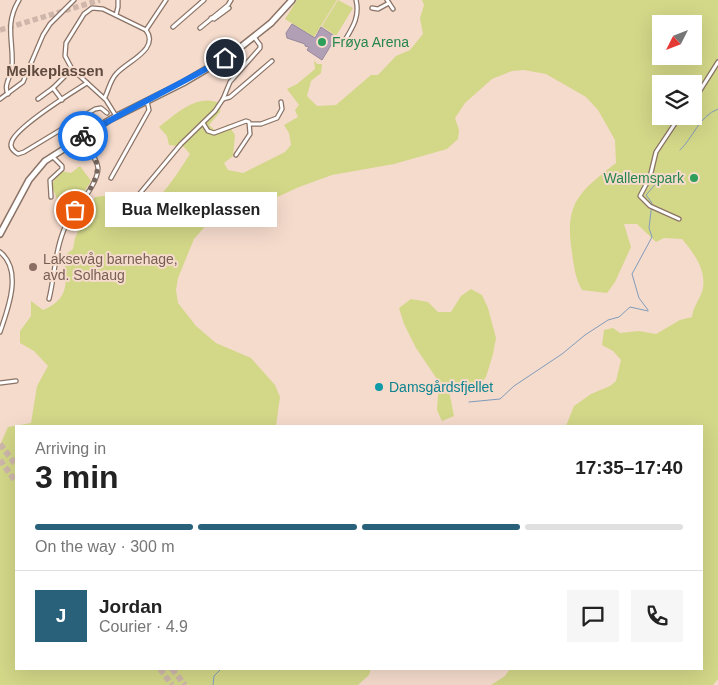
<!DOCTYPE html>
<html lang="en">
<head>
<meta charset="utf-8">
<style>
  body { margin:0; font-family:Arial,sans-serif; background:#f6f6f6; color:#222; height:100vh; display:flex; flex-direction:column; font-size:19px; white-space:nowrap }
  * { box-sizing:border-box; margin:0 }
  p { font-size:16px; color:#767676 }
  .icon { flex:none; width:28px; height:28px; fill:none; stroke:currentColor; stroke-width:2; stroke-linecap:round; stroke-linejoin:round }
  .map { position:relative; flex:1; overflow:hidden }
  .sheet { position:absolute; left:15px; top:425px; width:688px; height:245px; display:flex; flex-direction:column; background:#fff; border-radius:0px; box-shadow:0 5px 20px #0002 }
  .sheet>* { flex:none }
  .needle { width:32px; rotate:228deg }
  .fabs { position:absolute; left:652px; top:15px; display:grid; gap:10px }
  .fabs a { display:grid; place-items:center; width:50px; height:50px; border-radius:0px; background:#fff; box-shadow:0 5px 20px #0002; font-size:25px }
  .pin { position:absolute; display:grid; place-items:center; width:42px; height:42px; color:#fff; margin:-21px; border:2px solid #fff; border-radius:50%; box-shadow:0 1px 5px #0007 }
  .courier { position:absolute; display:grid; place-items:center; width:50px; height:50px; margin:-25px; border:4px solid #1a73e8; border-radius:50%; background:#fff; color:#222; box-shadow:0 1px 6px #0007 }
  .bubble { position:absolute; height:35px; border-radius:0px; background:#fff; box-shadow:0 5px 20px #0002; font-size:16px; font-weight:600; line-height:35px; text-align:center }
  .headline em { font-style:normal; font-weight:600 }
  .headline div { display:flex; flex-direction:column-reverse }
  .headline { display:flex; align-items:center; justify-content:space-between; height:85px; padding:0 20px }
  h1 { font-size:32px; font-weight:600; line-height:38px }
  .bar { display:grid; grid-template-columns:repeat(4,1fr); gap:8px 5px; align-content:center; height:60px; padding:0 20px }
  .bar i { height:6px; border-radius:4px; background:#e0e0e0 }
  .bar .current { background:#29617b }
  .bar p { grid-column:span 4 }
  .line { display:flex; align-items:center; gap:12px; padding:0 20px; border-top:1px solid #e0e0e0 }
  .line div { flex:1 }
  .round { display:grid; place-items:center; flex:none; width:52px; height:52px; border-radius:0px; background:#f6f6f6 }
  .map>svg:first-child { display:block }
</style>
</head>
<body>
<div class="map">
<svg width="718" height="685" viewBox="0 0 718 685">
  <rect width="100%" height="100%" fill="#f5dbcc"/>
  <g fill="#d3d788" fill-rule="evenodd">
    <path d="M297,0h40l-23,37 -29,-18z"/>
    <path d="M338,0l15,8 -17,28 -14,-10z"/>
    <path d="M422,0h296v679l-5,6h-222l14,-9 5,-7h191v-243h-135l8,-20 17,-12 19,-8 6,-5 5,-21 -8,-9 -11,-6 2,-15 9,-2 7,5 19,-2 17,3 24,-14 12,-3c1,-11 9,-19 11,-29 3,-19 -10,-36 -21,-49l-18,-1 -8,4 -19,-18h-13l7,23 -16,35 -8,11 -25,-3c-7,-12 -8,-24 -10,-37 -8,-50 7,-61 44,-90l-1,-23 -17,-30 -12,-13 -40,-23 -22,-4 -12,1 -20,8 -27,24 -10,15 4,12 -1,9 -11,10 -53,15 -62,11 -33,12 -61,28 -30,8 -14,16 -16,39 -2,12 2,13 18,23 20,17 35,15 24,27 5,12 -4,29h-260v243h355l-2,6 -11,10h-358v-240l8,-18 23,-4 6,-37 11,-20 -14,-15 -14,-8v-12l11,-15v-15l12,9c28,-12 23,-28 21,-54l9,-7 2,-11 20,-41 17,-2c7,7 12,13 22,15 20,4 46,-41 56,-56l-6,-7 -15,-2 -2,-9 -8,-9c17,-13 39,-35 62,-23l-1,8 -11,13 9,8 10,-9 7,11 -2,21 -9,7 4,7 15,3 42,-21 6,-7 -2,-12 -5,-8 14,-8 -3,-7 4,-5 -12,-16 10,-5 18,-15 -1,-9 3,4h5l-1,9 -10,8 -4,15 10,10 19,-1 35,-30h7l18,-19 14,-6 13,-16 -3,-16 4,-13zM661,24h33v32h-33zM661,84h33v32h-33z"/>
    <path d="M80,166l11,15 -14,22 -6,-5 -9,8 -5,-7 -6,-15 4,-4 -2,-2 8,-7 10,2z"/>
    <path d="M471,289l11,6 6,13 8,30 -3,16 -7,23 -6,7 -14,6 -12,-7 -6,3 6,30 -12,5 -5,-11 2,-28 -23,-34 -12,-24 -5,-16 12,-9 17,3 10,10h13l10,-16z"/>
  </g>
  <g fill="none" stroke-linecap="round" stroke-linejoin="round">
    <g stroke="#819bbc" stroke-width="1">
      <path d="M680,150c13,-12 19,-34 38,-41"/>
      <path d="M648,310l-9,-12 -7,-24 20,-37 -3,-9 3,-25 -6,-8 14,-16"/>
      <path d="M469,402l31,-3 14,-13 48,-32 23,-19 23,-15 11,-3 11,-10 18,4"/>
      <path d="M213,685l1,-9 7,-7"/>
    </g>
  </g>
  <path fill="#b09fb5" stroke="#98889d" d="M292,24l23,14 6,-11 15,10 -14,23 -15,-10 2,-3 -4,-1v-2l-18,-6 -1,-5z"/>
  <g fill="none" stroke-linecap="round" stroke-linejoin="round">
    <path stroke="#ceb7aa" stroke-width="5.5" stroke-dasharray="5.5 3" stroke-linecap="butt" d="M0,30l100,-30"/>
    <g stroke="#ceb7aa" stroke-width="6" stroke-dasharray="6 3" stroke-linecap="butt">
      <path d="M0,444l16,21"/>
      <path d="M0,460l16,22"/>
      <path d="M160,669l12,16"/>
      <path d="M172,669l13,16"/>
    </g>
    <g stroke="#8a7366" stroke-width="5.5">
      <g id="minor">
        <path d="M387,0l6,9"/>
        <path d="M372,8l6,1 11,-6"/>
        <path d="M116,15l2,-8v-7"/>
        <path d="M211,18l3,1 15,-11"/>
        <path d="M173,27l31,-27"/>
        <path d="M200,28l28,-23 3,-5"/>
        <path d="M146,30l20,-30"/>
        <path d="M345,40c8,-13 15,-24 11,-40"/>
        <path d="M87,83c-16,10 -69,43 -75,58 -3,6 1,10 6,13l6,-2 71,-43 6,-1 6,5"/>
        <path d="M53,88l19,-19"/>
        <path d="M8,94c-5,-9 3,-17 4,-27 2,-26 -8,-42 7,-67"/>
        <path d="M105,97c4,-8 5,-17 12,-24 11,-12 43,-24 29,-43"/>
        <path d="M0,99l23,-17 20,-47 7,-11 24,-24"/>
        <path d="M38,99l15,-11 9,12"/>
        <path d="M223,99l7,-2 42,-36"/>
        <path d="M694,100l24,-38"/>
        <path d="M116,116l-10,-16 -34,-31 -7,-13 1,-13 18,-29 8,-6 11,1 43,21"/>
        <path d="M203,123l5,8 6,2 32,-12 3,1 1,12 -14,21"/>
        <path d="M250,124h11l16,-6 5,-9 -1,-7"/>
        <path d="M111,178l38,-68 -2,-9"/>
        <path d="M51,197l-1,-17 12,-11v-3l-10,-10"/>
        <path d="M136,198l45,-54 34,-33 8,-12 7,-17 30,-34v-3l-6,-8"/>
        <path d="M679,219l-29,-13 -10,-10 10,-19 6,-25 24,-36"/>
        <path d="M0,252c23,18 8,57 0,80"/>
        <path d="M49,299c6,-24 6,-51 17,-74 8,-15 32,-40 32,-57 -1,-11 -12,-20 -17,-29"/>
        <path d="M0,383l16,-2"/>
      </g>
    </g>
    <g stroke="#8a7366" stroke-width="8">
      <path id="secondary" d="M0,234l29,-54 16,-19 66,-42 72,-36 49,-29 39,-31 21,-23"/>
    </g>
    <use href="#minor" stroke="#fff" stroke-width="3"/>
    <use href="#secondary" stroke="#fff" stroke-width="5"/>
  </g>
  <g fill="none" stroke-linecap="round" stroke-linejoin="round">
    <path stroke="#76675e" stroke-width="5" stroke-dasharray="0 9" d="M75,210c9,-12 27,-33 21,-49 -4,-8 -11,-15 -16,-23l3,-2"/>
    <path stroke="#1a73e8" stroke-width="6" d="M83,136c46,-28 95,-50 142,-78"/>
  </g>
  <g fill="#2e9e5b" stroke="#f5dbcc" stroke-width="2">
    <circle cx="322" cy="42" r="5"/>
    <circle cx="694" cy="178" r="5"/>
  </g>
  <circle fill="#8d6e63" stroke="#f5dbcc" stroke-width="2" cx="33" cy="267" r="5"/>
  <circle fill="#0f9aa8" stroke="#f5dbcc" stroke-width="2" cx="379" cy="387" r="5"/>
  <g text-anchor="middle" stroke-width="4" stroke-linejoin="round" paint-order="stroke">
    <g font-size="14" fill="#27864d" stroke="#f5dbcc" text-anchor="start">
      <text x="332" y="47">Frøya Arena</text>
      <text x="684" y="183" text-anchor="end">Wallemspark</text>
    </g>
    <g font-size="14" fill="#785e54" stroke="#f5dbcc" text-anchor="start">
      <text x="43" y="264">Laksevåg barnehage,<tspan x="43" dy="16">avd. Solhaug</tspan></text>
    </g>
    <g font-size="14" fill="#0d838f" stroke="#f5dbcc" text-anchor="start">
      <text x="389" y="392">Damsgårdsfjellet</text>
    </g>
    <g font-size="15" font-weight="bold" fill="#614b3f" stroke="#f5dbcc">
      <text x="55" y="76">Melkeplassen</text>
    </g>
  </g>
</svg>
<div class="fabs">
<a><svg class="needle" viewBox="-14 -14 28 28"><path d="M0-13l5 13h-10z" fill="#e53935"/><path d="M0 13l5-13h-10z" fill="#767676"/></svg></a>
<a><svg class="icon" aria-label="layers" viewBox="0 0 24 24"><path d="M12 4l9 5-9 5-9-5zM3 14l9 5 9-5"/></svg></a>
</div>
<div class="pin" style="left:75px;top:210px;background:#ea580c"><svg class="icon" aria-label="bag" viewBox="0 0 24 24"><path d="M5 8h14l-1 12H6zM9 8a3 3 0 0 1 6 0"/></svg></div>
<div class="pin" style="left:225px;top:58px;background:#1f2937"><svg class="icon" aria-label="home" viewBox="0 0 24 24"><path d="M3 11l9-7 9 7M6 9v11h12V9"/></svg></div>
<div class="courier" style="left:83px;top:136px"><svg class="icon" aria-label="bike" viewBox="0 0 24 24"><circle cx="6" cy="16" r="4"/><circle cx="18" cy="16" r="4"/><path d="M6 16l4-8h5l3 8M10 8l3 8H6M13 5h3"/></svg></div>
<div class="bubble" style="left:105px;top:192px;width:172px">Bua Melkeplassen</div>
<section class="sheet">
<div class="headline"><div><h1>3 min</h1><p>Arriving in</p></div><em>17:35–17:40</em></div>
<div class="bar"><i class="current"></i><i class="current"></i><i class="current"></i><i></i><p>On the way · 300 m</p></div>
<div class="line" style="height:90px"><b class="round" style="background:#29617b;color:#fff">J</b><div><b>Jordan</b><p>Courier · 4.9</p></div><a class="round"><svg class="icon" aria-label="chat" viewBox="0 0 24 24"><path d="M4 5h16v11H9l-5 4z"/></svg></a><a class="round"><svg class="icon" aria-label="phone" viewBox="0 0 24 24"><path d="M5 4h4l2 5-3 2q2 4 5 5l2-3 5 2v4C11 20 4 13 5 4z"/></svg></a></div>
</section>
</div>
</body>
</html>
